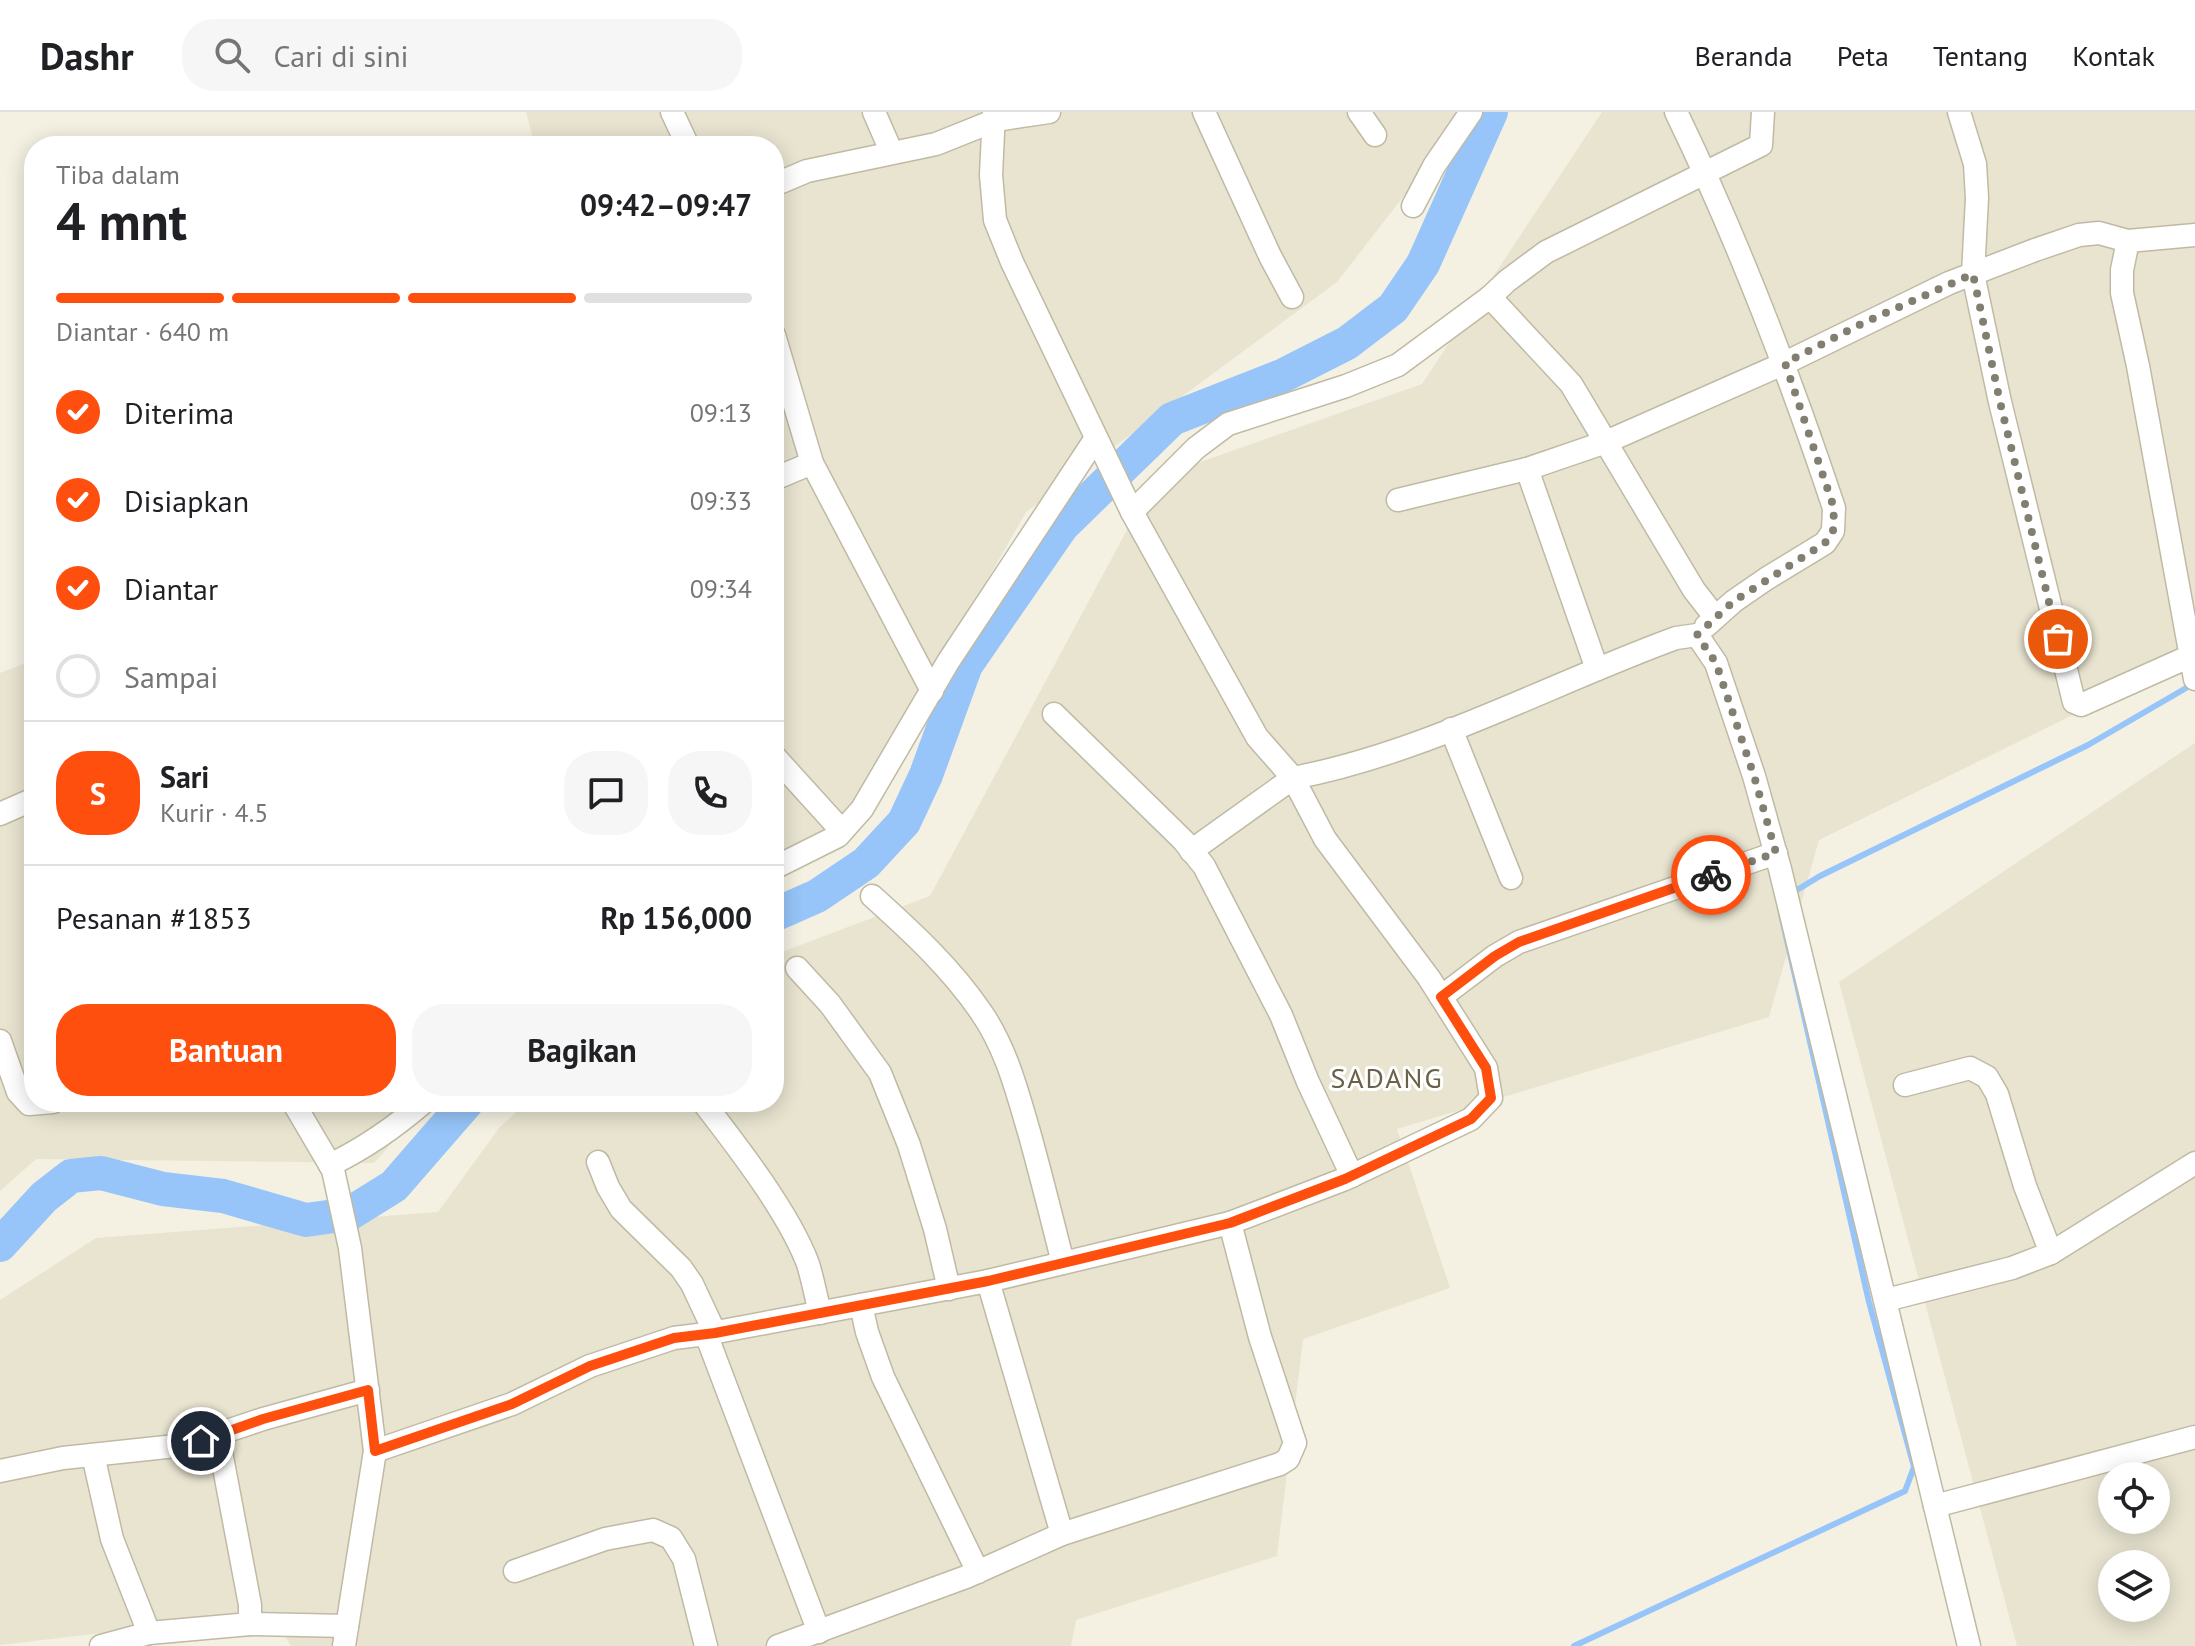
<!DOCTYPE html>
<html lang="id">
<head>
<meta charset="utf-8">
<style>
  body { margin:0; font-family:"PT Sans",sans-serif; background:#f6f6f6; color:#202124; height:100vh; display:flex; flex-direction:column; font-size:30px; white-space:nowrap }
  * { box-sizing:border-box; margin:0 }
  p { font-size:26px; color:#757577 }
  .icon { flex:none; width:44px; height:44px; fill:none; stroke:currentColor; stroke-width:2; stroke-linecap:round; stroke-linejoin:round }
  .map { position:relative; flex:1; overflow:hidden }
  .sheet { position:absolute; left:24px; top:24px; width:760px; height:976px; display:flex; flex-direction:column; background:#fff; border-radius:32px; box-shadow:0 4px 20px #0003 }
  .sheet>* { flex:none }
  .buttons { position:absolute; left:2098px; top:1350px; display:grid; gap:16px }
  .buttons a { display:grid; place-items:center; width:72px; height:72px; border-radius:50%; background:#fff; box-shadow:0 4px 20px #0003; font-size:40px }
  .pin { position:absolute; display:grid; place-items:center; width:68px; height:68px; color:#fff; margin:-34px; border:4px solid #fff; border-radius:50%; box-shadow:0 2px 8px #0007 }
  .courier { position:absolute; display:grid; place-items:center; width:80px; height:80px; margin:-40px; border:6px solid #ff4f0f; border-radius:50%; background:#fff; color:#222; box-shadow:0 2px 10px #0007 }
  .headline em { font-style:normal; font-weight:600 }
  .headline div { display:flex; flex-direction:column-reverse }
  .headline { display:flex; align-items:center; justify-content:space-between; height:136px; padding:0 32px }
  h1 { font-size:52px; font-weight:600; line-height:60px }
  .bar { display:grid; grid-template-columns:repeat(4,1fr); gap:12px 8px; align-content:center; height:96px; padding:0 32px }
  .bar i { height:10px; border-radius:6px; background:#e0e0e0 }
  .bar .on { background:#ff4f0f }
  .bar p { grid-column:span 4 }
  .line { display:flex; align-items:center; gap:20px; padding:0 32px; border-top:2px solid #e0e0e0 }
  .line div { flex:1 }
  .round { display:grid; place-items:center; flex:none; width:84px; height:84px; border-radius:32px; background:#f6f6f6 }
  ol { padding:0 32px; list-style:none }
  li { display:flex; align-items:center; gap:24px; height:88px }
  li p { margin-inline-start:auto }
  li .icon { padding:8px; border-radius:50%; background:#ff4f0f; color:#fff; stroke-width:4 }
  li:last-child { color:#757577 }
  li i { width:44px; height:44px; border:4px solid #e0e0e0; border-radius:50% }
  .cta { display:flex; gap:16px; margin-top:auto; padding:16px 32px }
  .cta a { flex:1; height:92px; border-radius:32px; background:#ff4f0f; color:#fff; font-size:32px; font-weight:600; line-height:92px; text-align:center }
  .cta a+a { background:#f6f6f6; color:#202124 }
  header { display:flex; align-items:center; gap:48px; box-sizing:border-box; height:112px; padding:0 40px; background:#fff; border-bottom:2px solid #e0e0e0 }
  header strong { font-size:38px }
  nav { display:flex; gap:44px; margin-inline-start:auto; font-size:28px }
  .search { width:560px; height:72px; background:#f6f6f6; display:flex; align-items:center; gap:20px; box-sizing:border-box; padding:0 28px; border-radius:32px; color:#757577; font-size:30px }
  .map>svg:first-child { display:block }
</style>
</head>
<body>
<header>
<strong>Dashr</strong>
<div class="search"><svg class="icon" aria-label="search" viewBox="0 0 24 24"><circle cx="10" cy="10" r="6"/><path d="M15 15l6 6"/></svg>Cari di sini</div>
<nav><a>Beranda</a><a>Peta</a><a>Tentang</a><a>Kontak</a></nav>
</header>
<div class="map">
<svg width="2195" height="1534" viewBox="0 0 2195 1534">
  <rect width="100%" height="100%" fill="#f4f1e3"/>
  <g fill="#e8e4d0" fill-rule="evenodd">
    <path d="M526,0h943l-132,170 -311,230 -180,315 -72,33v-714h-239z"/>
    <path d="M1602,0h593v546l-43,18 -333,164 -50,177 -372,112 53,159 -147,51 -26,217 -201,64 -5,26h-780l-21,-33 -270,32v-345l96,-62 342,-26 61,-84 28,-26h247v-147l156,-59 225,-418 267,-94z"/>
    <path d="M34,548v442h394l-54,61 -338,-4 -36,32v-518z"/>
    <path d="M2195,631v903h-178l-178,-664zM2112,1364h44v44h-44zM2112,1452h44v44h-44z"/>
  </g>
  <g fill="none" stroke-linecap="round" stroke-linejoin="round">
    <g stroke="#97c5f9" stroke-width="6">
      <path d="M1792,781l28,-17 268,-131 105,-61"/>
      <path d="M1574,1534l331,-155 9,-24 -45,-165 -88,-388"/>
    </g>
    <g stroke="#97c5f9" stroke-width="34">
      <path d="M774,803l43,-19 49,-33 38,-41 22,-47 40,-110 96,-139 110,-107 112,-44 63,-32 46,-35 30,-44 68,-152"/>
      <path d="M0,1133l44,-48 27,-21 30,-3 62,16 60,7 83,24 43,-6 45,-28 73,-84"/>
    </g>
    <g stroke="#c0baa4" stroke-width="25">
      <g id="street">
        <path d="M672,0l16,34"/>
        <path d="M874,0l17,39"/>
        <path d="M994,0l-3,63 4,45 17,42 120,250 125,225 36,41c132,-25 257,-94 383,-140l21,-3 19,28 38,113 26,93 189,777"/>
        <path d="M1204,0l66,144 22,41"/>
        <path d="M1359,0l16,23"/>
        <path d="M1676,0c62,128 113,261 158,396l-1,23 -8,12 -59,36 -32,22 -28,25"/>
        <path d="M1959,0l16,52 2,34 -4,76 27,128 74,300 7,3 114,-51"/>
        <path d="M774,73l33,-14 129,-27 60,-24 53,-8"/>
        <path d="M1413,94l21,-40 37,-54"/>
        <path d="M2195,123l-67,6 -6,29v23l16,73 57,313"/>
        <path d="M774,223l38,128 -38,16"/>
        <path d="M812,351l120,228"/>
        <path d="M1527,357l70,200"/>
        <path d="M1398,388l129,-31 79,-27 179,-79 164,-80 86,-33 44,-15 20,-2 29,8"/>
        <path d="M1132,400l64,-64 32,-24 118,-38 52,-21 92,-68"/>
        <path d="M1715,505l-21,-27 -123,-206 -81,-87 17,-16 39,-29 215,-107 2,-33"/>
        <path d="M1054,602l129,126 21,26 77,149 27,67 44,94"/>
        <path d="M1451,617l60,149"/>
        <path d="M774,644l68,75"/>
        <path d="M0,702l34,-15"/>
        <path d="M774,756l64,-32 24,-27 86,-147 148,-224"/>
        <path d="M872,784c40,36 79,72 109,116 25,36 36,79 48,120 12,43 23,87 34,131"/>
        <path d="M797,856l33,36 50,69 29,72 26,84 14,60"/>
        <path d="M1441,885l54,-41 24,-14 257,-89"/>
        <path d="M0,929l18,51 11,12 24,-2"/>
        <path d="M1905,973l65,-17 17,9 10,17 28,92 26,67"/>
        <path d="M293,990l40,68 17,78 25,203 -31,195"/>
        <path d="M703,990c34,44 86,111 105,162 5,16 8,33 12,49"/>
        <path d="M598,1050l10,25 13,22 60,59 11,16 23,49"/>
        <path d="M330,1053c35,-17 64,-37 94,-63"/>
        <path d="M988,1169l242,-58"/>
        <path d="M1886,1188l126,-32 39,-15 144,-90"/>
        <path d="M861,1193l6,27 16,45 95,195"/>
        <path d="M706,1222l282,-53 74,253"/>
        <path d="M375,1339l137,-47 78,-38 84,-28 32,-4 113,298"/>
        <path d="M93,1343l19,84 37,94"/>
        <path d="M0,1359l63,-13 122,-13 78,-26 105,-29"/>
        <path d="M1935,1394l260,-69"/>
        <path d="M515,1459l90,-32 48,-9 18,8 13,21 22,87"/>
        <path d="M250,1512l97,2"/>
        <path d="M101,1534l48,-13 101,-9v-19l-32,-169"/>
        <path d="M778,1534l188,-69 96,-43 218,-70 8,-5 7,-16 -35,-106 -30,-114 115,-44 126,-60 20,-21 -5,-30 -57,-90 -104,-139 -32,-61 -102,73"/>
      </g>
    </g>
    <use href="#street" stroke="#fff" stroke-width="22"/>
  </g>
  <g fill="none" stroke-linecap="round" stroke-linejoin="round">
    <path stroke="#837f70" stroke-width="8" stroke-dasharray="0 14.4" d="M1711,763l65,-22 -22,-77 -38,-113 -19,-28 37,-34 91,-58 8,-12 1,-23 -49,-145 78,-40 110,-49 27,128 58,237"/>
    <path stroke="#ff4f0f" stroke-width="10" d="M201,1329l62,-22 105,-29 7,61 137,-47 78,-38 84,-28 41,-5 273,-52 242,-58 115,-44 126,-60 20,-21 -5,-30 -45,-71 54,-41 24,-14 192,-67"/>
  </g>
  <g text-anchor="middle" stroke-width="6" stroke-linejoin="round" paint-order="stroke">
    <g font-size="28" letter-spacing="2" fill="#6a6148" stroke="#fff">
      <text x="1387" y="976">SADANG</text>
    </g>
  </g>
</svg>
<div class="buttons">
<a><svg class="icon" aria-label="locate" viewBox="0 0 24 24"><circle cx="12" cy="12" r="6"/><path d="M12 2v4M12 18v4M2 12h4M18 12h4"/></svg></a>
<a><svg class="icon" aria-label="layers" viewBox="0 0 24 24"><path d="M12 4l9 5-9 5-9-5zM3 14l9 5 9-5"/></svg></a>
</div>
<div class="pin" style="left:2058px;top:527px;background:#ea580c"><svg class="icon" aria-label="bag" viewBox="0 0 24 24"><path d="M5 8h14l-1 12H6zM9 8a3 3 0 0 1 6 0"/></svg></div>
<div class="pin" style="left:201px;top:1329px;background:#1f2937"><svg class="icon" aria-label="home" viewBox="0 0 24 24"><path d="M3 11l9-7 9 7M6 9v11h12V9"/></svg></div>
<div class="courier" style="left:1711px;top:763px"><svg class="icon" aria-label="bike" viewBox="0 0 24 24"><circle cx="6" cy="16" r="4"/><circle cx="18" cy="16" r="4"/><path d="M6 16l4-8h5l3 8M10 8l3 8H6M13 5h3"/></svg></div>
<section class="sheet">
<div class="headline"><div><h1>4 mnt</h1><p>Tiba dalam</p></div><em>09:42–09:47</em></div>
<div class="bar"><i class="on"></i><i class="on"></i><i class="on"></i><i></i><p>Diantar · 640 m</p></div>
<ol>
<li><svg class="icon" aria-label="check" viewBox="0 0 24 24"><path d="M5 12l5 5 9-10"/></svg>Diterima<p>09:13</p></li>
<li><svg class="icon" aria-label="check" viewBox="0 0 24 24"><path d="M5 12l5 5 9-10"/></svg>Disiapkan<p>09:33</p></li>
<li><svg class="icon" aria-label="check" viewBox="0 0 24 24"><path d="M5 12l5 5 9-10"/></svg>Diantar<p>09:34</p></li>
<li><i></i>Sampai</li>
</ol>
<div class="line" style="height:144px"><b class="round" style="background:#ff4f0f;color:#fff">S</b><div><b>Sari</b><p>Kurir · 4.5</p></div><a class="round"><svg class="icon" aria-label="chat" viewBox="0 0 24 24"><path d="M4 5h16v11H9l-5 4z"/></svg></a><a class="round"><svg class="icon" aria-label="phone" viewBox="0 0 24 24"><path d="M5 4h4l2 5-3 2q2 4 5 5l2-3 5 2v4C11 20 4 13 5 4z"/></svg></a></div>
<div class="line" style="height:104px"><div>Pesanan #1853</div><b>Rp 156,000</b></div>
<div class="cta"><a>Bantuan</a><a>Bagikan</a></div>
</section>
</div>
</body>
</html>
